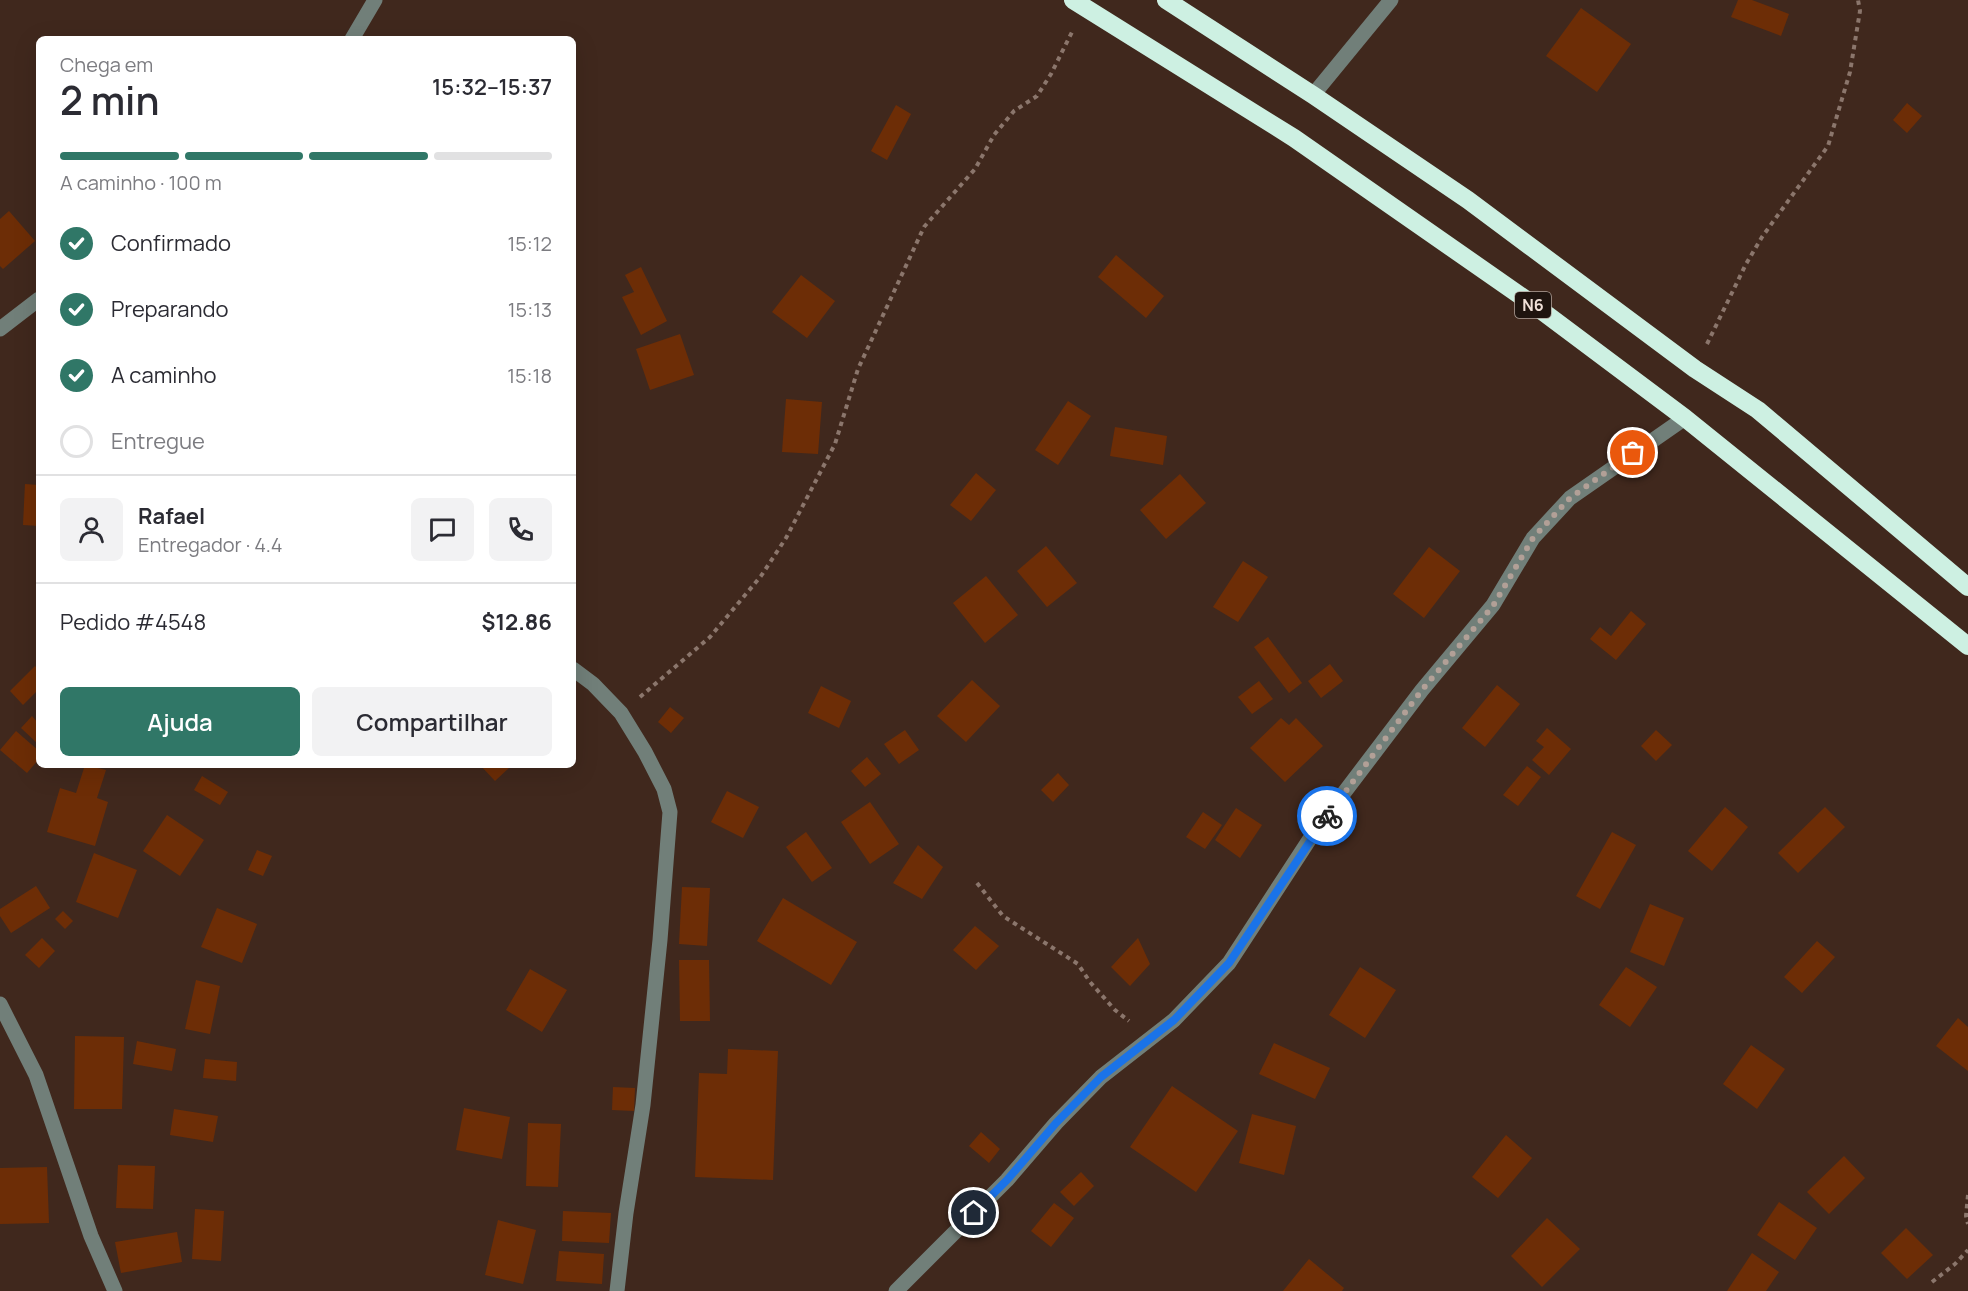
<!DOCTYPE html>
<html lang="pt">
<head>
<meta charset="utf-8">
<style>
  body { margin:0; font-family:Manrope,sans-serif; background:#f2f2f3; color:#2b2b33; height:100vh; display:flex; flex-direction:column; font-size:22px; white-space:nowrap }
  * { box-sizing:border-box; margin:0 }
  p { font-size:20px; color:#7c7c81 }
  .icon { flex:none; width:33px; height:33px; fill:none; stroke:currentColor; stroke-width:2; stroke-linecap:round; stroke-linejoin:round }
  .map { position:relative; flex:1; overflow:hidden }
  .drawer { position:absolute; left:36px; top:36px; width:540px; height:732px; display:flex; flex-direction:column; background:#fff; border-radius:9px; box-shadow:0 6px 24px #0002 }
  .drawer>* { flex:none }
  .pin { position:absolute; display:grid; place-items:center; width:51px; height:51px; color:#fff; margin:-26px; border:3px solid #fff; border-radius:50%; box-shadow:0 2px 6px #0007 }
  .courier { position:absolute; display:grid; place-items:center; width:60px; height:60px; margin:-30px; border:4px solid #1a73e8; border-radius:50%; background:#fff; color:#222; box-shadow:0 2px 8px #0007 }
  .head em { font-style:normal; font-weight:600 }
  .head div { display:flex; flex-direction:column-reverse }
  .head { display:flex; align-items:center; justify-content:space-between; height:102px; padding:0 24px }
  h1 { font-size:39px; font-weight:600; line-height:45px }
  .bar { display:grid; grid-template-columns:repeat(4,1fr); gap:9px 6px; align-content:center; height:72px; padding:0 24px }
  .bar i { height:8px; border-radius:4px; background:#e1e1e2 }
  .bar .current { background:#307767 }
  .bar p { grid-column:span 4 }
  .line { display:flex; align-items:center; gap:15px; padding:0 24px; border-top:2px solid #e1e1e2 }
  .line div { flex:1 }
  .round { display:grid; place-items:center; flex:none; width:63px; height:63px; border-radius:9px; background:#f2f2f3 }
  ol { padding:0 24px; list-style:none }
  li { display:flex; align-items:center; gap:18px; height:66px }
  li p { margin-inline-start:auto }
  li .icon { padding:6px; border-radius:50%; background:#307767; color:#fff; stroke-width:4 }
  li:last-child { color:#7c7c81 }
  li i { width:33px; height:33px; border:3px solid #e1e1e2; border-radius:50% }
  .button { display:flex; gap:12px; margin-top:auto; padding:12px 24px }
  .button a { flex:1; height:69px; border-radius:9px; background:#307767; color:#fff; font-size:24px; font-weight:600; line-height:69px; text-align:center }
  .button a+a { background:#f2f2f3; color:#2b2b33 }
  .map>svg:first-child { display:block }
</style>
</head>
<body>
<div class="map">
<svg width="1968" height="1291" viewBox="0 0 1968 1291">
  <rect width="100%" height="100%" fill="#40281d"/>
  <g fill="#6d2d06">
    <path d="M1738,0h14l37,14 -8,22 -50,-19z"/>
    <path d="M1581,8l50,36 -34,48 -51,-36z"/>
    <path d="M1907,103l15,13 -15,17 -14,-13z"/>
    <path d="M896,105l15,9 -24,46 -16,-9z"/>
    <path d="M9,211l26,30 -32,28 -3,-3v-47z"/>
    <path d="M1116,255l48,41 -18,22 -48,-41z"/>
    <path d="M641,267l26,54 -26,14 -19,-38 12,-5 -9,-17z"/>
    <path d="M801,275l34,26 -28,37 -35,-26z"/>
    <path d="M680,334l14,41 -44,15 -14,-41z"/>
    <path d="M786,399l36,3 -4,52 -36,-2z"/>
    <path d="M1068,401l23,15 -33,49 -23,-15z"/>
    <path d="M1115,427l52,9 -4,29 -53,-9z"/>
    <path d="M976,473l20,17 -25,31 -21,-16z"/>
    <path d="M1180,474l26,29 -40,36 -26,-29z"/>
    <path d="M25,484l14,1v41l-16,-1z"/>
    <path d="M1046,546l31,37 -30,24 -30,-36z"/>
    <path d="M1429,547l31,24 -36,47 -31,-24z"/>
    <path d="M1243,561l25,16 -30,45 -25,-15z"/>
    <path d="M986,576l32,39 -33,28 -32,-40z"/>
    <path d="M1631,611l15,13 -30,36 -26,-21 10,-12 11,9z"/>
    <path d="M1268,637l34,46 -13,10 -35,-46z"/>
    <path d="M1330,664l13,17 -22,17 -13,-17z"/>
    <path d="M35,666l4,4v19l-16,16 -13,-14z"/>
    <path d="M972,680l28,26 -34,36 -29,-26z"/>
    <path d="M1259,681l14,18 -21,15 -14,-17z"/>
    <path d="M1497,685l23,19 -35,43 -23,-19z"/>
    <path d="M821,686l30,15 -12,27 -31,-15z"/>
    <path d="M670,707l14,11 -13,15 -13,-11z"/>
    <path d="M32,716l7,8v21l-18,-17z"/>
    <path d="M1281,718l8,7 7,-7 27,28 -38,36 -35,-34z"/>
    <path d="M1547,728l24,21 -22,26 -17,-15 12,-13 -8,-6z"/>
    <path d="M905,730l14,20 -20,14 -15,-20z"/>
    <path d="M1656,730l16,15 -16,16 -15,-15z"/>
    <path d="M16,731l23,20v8l-12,14 -27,-23z"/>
    <path d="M867,757l14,17 -16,13 -14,-16z"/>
    <path d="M85,765l21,5 -9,28 11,4 -13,44 -48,-14 13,-44 16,5z"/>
    <path d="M480,765h32l-17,16z"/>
    <path d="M1527,766l14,11 -23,29 -15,-11z"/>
    <path d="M1058,773l11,12 -16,17 -12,-12z"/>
    <path d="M202,776l26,16 -8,13 -26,-15z"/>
    <path d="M727,791l32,16 -16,31 -32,-16z"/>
    <path d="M870,802l29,42 -29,20 -29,-42z"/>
    <path d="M1725,807l23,20 -36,44 -24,-20z"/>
    <path d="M1825,807l20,20 -47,46 -20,-20z"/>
    <path d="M1236,808l26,17 -22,33 -25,-18z"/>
    <path d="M1203,812l19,13 -17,24 -19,-12z"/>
    <path d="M167,815l37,25 -24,36 -37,-25z"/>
    <path d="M806,832l26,36 -20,14 -26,-35z"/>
    <path d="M1612,832l24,13 -36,64 -24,-13z"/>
    <path d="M918,845l25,22 -21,32 -29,-16z"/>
    <path d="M257,850l15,6 -9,20 -15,-6z"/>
    <path d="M94,853l43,17 -19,48 -42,-16z"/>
    <path d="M36,886l14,22 -39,25 -11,-17v-7z"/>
    <path d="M682,887l28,1 -3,58 -28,-2z"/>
    <path d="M783,898l74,44 -26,43 -74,-44z"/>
    <path d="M1650,904l34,14 -20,48 -34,-14z"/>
    <path d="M217,908l40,16 -15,39 -41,-16z"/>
    <path d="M63,911l10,10 -8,8 -10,-10z"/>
    <path d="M975,926l24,20 -23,24 -23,-20z"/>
    <path d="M42,938l13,13 -16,17 -14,-13z"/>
    <path d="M1138,938l12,26 -20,22 -19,-19z"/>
    <path d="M1817,941l18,16 -33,36 -18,-16z"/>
    <path d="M679,960h30l1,61h-30z"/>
    <path d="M1360,967l36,23 -31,48 -36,-23z"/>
    <path d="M1626,967l31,20 -27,40 -31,-22z"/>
    <path d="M530,969l37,21 -25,42 -36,-22z"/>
    <path d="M196,980l24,6 -10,48 -25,-5z"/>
    <path d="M1958,1018l10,9v44l-32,-25z"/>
    <path d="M75,1036l49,1 -2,72h-48z"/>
    <path d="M137,1041l39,8 -4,22 -39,-7z"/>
    <path d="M1274,1043l56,25 -15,31 -56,-25z"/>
    <path d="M1751,1045l34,24 -28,40 -34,-25z"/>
    <path d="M728,1049l50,2 -5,129 -78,-3 4,-104 28,1z"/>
    <path d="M205,1059l32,3 -1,19 -33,-3z"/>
    <path d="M1172,1086l66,45 -42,61 -66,-45z"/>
    <path d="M613,1087l22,1 -1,23 -22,-1z"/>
    <path d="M464,1108l46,9 -8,42 -46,-9z"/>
    <path d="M174,1109l44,7 -5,26 -43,-7z"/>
    <path d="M1252,1114l44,12 -12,49 -45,-12z"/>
    <path d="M528,1123l33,1 -3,63 -32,-1z"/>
    <path d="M981,1132l19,17 -11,14 -20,-17z"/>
    <path d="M1506,1135l26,23 -34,40 -26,-21z"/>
    <path d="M1844,1156l21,22 -36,36 -22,-22z"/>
    <path d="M118,1165l37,1 -2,43 -37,-1z"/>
    <path d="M47,1167l2,56 -49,1v-56z"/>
    <path d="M1081,1172l13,14 -20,20 -14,-14z"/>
    <path d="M1779,1202l38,26 -22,32 -38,-25z"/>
    <path d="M1054,1203l20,15 -23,29 -20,-16z"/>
    <path d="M195,1209l29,2 -3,50 -29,-2z"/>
    <path d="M563,1211l48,2 -2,30 -47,-2z"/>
    <path d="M1547,1218l33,31 -38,38 -31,-31z"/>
    <path d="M498,1220l38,10 -13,54 -38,-9z"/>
    <path d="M1906,1228l27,27 -26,24 -26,-26z"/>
    <path d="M177,1232l5,30 -61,11 -6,-31z"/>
    <path d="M559,1251l45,3 -2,30 -46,-3z"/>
    <path d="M1752,1253l27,19 -13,19h-39z"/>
    <path d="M1309,1259l35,29 -2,3h-59z"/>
  </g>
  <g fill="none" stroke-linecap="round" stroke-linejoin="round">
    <g stroke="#8b766c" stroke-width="4" stroke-dasharray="4.5 4.5" stroke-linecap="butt">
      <path d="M1707,344l39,-80 16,-27 66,-91 22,-74 10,-61 -2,-11"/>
      <path d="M640,697l70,-60 51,-61 25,-38 49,-94 23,-75 66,-142 51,-58 19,-34 20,-24 23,-15 14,-22 21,-42"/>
      <path d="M977,883l26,33 75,48 12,18 25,28 14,11"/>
      <path d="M1968,1195l-2,21 2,8"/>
      <path d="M1932,1282l23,-18 13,-14"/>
    </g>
    <g stroke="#717f79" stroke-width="15">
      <path d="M352,39l23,-39"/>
      <path d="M1313,95l78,-95"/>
      <path d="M0,329l39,-30"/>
      <path d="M573,669l20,15 28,29 24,39 19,37 6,23 -10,128 -17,165 -17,108 -9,78"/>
      <path d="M0,1004l36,71 55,161 24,55"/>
      <path d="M896,1291l111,-111 49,-57 45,-46 73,-57 55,-57 86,-132 107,-141 71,-85 40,-67 37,-40 115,-80"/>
    </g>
    <g stroke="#cdf0e2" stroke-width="18">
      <path d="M1073,0l221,138 244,170 147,110 283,228"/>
      <path d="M1166,0l147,95 155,105 227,169 63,41 210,177"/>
    </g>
  </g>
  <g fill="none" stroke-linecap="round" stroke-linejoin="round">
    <path stroke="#b2a097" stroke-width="6" stroke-dasharray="0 10.8" d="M1327,816l95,-126 71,-84 40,-68 37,-40 63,-45"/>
    <path stroke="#1a73e8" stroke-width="8" d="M974,1213l33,-33 49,-57 45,-46 73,-57 55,-57 98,-147"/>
  </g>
  <g text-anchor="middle" stroke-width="4.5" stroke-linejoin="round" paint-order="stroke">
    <rect fill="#1f140f" stroke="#b1a39c" stroke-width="1.5" x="1515" y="292" width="36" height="26" rx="4.5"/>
    <g font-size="16" font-weight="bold" fill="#f0e0d8">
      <text x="1533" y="311">N6</text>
    </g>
  </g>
</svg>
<div class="pin" style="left:1633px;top:453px;background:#ea580c"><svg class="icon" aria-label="bag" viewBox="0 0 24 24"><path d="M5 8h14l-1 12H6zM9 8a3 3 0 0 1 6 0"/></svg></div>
<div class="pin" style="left:974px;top:1213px;background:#1f2937"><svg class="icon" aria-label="home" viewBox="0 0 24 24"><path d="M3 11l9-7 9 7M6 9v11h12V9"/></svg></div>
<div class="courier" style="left:1327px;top:816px"><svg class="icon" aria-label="bike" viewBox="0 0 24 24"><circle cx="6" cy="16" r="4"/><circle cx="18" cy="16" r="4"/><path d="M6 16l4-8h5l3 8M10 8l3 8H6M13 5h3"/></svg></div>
<section class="drawer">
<div class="head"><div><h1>2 min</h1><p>Chega em</p></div><em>15:32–15:37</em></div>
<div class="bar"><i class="current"></i><i class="current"></i><i class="current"></i><i></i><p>A caminho · 100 m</p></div>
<ol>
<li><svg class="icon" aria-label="check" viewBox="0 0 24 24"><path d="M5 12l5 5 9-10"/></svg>Confirmado<p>15:12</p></li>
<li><svg class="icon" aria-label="check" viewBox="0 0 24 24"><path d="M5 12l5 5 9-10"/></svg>Preparando<p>15:13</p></li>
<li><svg class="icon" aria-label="check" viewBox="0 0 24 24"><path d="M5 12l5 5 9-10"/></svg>A caminho<p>15:18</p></li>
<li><i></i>Entregue</li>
</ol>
<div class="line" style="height:108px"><a class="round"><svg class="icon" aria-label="person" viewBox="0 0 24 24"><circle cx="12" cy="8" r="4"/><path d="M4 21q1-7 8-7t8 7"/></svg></a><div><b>Rafael</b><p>Entregador · 4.4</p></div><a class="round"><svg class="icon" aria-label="chat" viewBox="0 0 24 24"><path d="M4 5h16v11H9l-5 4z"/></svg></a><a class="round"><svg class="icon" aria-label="phone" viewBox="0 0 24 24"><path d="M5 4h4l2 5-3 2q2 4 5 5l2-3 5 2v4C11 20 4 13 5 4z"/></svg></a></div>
<div class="line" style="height:78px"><div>Pedido #4548</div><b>$12.86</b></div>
<div class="button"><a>Ajuda</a><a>Compartilhar</a></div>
</section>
</div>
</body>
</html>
